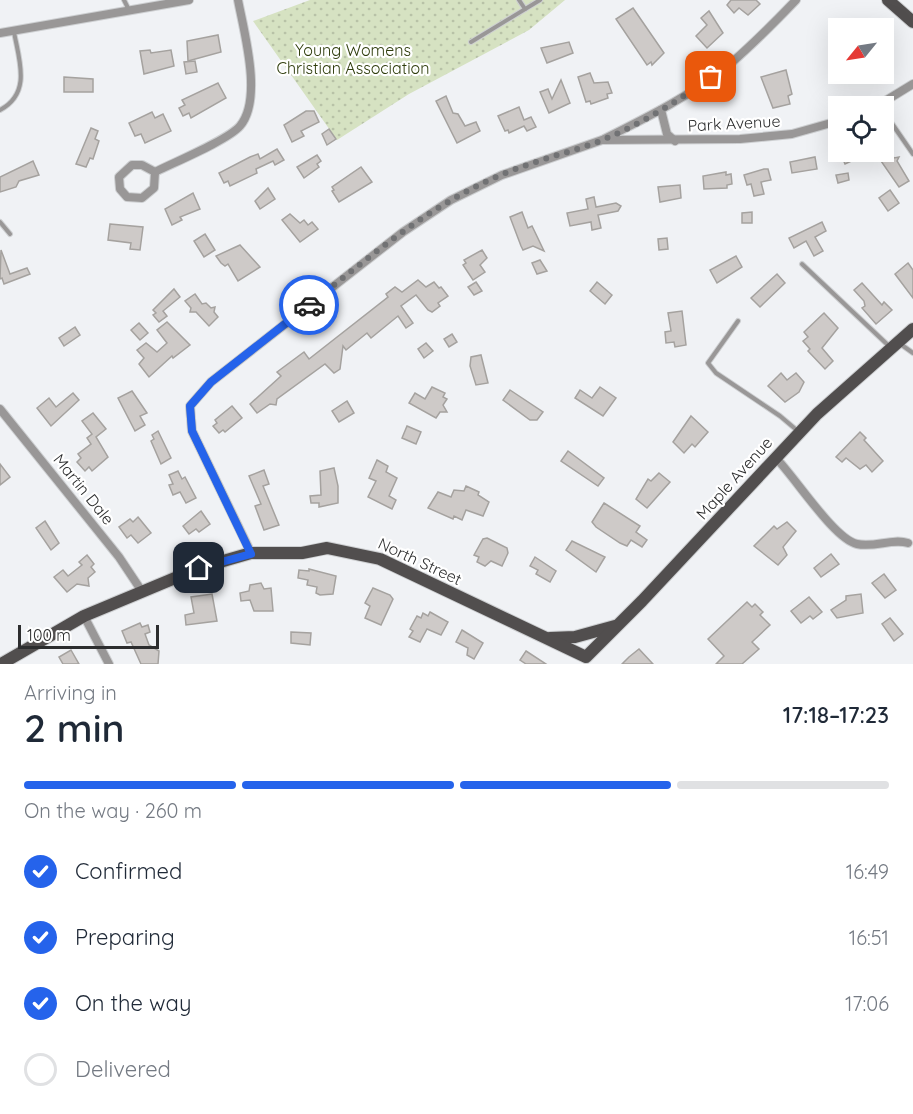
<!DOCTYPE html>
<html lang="en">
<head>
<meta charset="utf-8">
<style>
  body { margin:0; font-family:Quicksand,sans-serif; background:#f2f2f3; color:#1f2937; height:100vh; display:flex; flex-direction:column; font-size:22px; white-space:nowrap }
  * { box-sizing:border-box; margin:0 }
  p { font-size:20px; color:#747a83 }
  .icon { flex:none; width:33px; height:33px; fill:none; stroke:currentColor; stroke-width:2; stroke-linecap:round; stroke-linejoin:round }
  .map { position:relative; height:664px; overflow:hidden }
  .details { display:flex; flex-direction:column; background:#fff; flex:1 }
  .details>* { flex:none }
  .needle { width:39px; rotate:240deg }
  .buttons { position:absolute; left:828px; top:18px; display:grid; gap:12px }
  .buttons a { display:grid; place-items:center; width:66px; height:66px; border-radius:0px; background:#fff; box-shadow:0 6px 24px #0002; font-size:30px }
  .scale { position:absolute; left:18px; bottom:15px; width:141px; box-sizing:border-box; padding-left:6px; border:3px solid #2c2d2e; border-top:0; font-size:16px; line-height:21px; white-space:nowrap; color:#2c2d2e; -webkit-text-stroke:4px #fff; paint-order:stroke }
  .pin { position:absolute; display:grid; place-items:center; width:51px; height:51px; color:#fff; margin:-26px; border-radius:12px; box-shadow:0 3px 9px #0006 }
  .courier { position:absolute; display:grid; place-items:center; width:60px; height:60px; margin:-30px; border:4px solid #2563eb; border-radius:50%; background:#fff; color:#222; box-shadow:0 2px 8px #0007 }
  .headline em { font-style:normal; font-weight:600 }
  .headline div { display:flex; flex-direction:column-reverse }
  .headline { display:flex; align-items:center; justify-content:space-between; height:102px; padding:0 24px }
  h1 { font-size:39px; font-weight:600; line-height:45px }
  .bar { display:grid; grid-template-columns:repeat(4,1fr); gap:9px 6px; align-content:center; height:72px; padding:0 24px }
  .bar i { height:8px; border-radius:4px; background:#e0e1e3 }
  .bar .active { background:#2563eb }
  .bar p { grid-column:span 4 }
  ol { padding:0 24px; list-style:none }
  li { display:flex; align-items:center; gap:18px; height:66px }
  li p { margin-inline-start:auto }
  li .icon { padding:6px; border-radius:50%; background:#2563eb; color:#fff; stroke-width:4 }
  li:last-child { color:#747a83 }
  li i { width:33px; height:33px; border:3px solid #e0e1e3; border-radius:50% }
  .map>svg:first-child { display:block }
</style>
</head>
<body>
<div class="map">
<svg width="913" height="664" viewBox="0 0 913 664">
  <defs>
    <pattern id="park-dots" width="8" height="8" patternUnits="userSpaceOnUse" patternTransform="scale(1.5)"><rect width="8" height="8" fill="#d6e2c2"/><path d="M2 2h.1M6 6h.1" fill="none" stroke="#b8c2a7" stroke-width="1.8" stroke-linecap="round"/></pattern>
  </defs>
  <rect width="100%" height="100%" fill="#f0f2f5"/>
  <polygon fill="url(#park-dots)" points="310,0 565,0 529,30 409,94 337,140 253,21"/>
  <g fill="#cecac8" stroke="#a5a29f" stroke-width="1.5">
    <polygon points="731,0 756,0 760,4 748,15 739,8 734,13 727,5"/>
    <polygon points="633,8 664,53 652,65 651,62 647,65 616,19"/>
    <polygon points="709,11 723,33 707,48 696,36 707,25 701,18"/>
    <polygon points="218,35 221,52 188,61 187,41"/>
    <polygon points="569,42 573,53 547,63 541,48"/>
    <polygon points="150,50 151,53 171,50 174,66 144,74 140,51"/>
    <polygon points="195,61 197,72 186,74 184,62"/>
    <polygon points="786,70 792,94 788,96 790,104 773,108 761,77"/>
    <polygon points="590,73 594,83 608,82 612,93 607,94 608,98 591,104 590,101 586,102 578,77"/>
    <polygon points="64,77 93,79 93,92 64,92"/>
    <polygon points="561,80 570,103 549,113 540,92 548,89 552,99"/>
    <polygon points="218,83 226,98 191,118 189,113 183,116 179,108 185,105 182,100"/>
    <polygon points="446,96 453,113 458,114 465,126 476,122 480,131 457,143 436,101"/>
    <polygon points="519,107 524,120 531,117 536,127 527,131 524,126 509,133 508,130 505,131 498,116"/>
    <polygon points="306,111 314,111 319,122 301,131 304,136 292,142 284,125"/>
    <polygon points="152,112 155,118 163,114 171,131 145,143 141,134 135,136 129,123"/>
    <polygon points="91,128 98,131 95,139 99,141 93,159 90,158 86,167 76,164"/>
    <polygon points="329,129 336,139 327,145 322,134"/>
    <polygon points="277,149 284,160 275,165 273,161 256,169 257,173 230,186 228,181 224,183 219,173 250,157 258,154 260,159"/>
    <polygon points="840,152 871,152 845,164"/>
    <polygon points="892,154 894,158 899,157 897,161 909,181 899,187 881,161"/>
    <polygon points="317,155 321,161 317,164 319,167 304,178 297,167"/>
    <polygon points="815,157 817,169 792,173 790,162"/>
    <polygon points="33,161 39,175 19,181 16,187 0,192 0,177"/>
    <polygon points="361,167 372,182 339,202 332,191 334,190 332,187"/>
    <polygon points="764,169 768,169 771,180 761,182 764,194 754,196 751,184 747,185 744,175"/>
    <polygon points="726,172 726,175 731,174 732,184 727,185 727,188 704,189 703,176"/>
    <polygon points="848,173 849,180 838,183 836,175"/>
    <polygon points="680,185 681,198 660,202 658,187"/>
    <polygon points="268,188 275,199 260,209 255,201"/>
    <polygon points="890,190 899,203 888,211 879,198"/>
    <polygon points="193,193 200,209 180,217 182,220 172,225 165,209"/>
    <polygon points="594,197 596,207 616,203 621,206 618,211 598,215 601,228 592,230 591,222 570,226 567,213 588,209 586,199"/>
    <polygon points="522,212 528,228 532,226 544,251 533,246 523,250 521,246 510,217"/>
    <polygon points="752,212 752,223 742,223 742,213"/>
    <polygon points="290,214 300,223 304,220 308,225 312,222 318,229 300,242 282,220"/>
    <polygon points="822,222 826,231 815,237 823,251 814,256 806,241 794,248 789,238"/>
    <polygon points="110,224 143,227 140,250 130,249 131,243 108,240"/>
    <polygon points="205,234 215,250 204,257 194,241"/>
    <polygon points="667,238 668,249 659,250 658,239"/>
    <polygon points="240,245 260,267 238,281 228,264 225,266 221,263 216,256"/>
    <polygon points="1,250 10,274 27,268 30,274 4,284 2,278 0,279"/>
    <polygon points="482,250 487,258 480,265 485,272 473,280 463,265 466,263 464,260"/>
    <polygon points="736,256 742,267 717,283 710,270"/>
    <polygon points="540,260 547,271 537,274 532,263"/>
    <polygon points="908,263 913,270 913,298 895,274"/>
    <polygon points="777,274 785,283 760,307 751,298"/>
    <polygon points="418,280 426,287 434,282 439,288 441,287 448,296 438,303 440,306 432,312 428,310 416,295 401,306 413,323 406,328 398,316 371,338 367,333 346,350 343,346 340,369 334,373 325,364 277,399 276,405 270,404 257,413 250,404 281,376 277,372 304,352 309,359 388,297 386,294 395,287 402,292"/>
    <polygon points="476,282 482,291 474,295 468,287"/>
    <polygon points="597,282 612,295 605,304 590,291"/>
    <polygon points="862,283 882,305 884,302 892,310 876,324 862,308 865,306 864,301 854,290"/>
    <polygon points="174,289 180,297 163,311 167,316 159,322 153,315 156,313 153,310"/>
    <polygon points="195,294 202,304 206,303 211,308 215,307 214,312 218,317 209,326 196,312 190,312 191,308 185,301"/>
    <polygon points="682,311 686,345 675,347 674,342 666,343 665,332 671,331 668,313"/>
    <polygon points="824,313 838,328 822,348 833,361 825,369 808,351 810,349 803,341 808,337 804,332"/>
    <polygon points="167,322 190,345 173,358 172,356 149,377 139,364 144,358 137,350 146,343 157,352 167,343 157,330"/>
    <polygon points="139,323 148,333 140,340 131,330"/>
    <polygon points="75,327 80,335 64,346 59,338"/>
    <polygon points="452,334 457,342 449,347 444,339"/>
    <polygon points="426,343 433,351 424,358 418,349"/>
    <polygon points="481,355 488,383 476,385 470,366 471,357"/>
    <polygon points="781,373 787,380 796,373 804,382 799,392 785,402 768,386"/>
    <polygon points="432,387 445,393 443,397 447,399 443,405 447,412 440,412 436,418 409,403 415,393 425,399"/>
    <polygon points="600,387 616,398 603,416 575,398 580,390 592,398"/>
    <polygon points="510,390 543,412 537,420 530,420 503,400"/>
    <polygon points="132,391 147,413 140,416 145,425 135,431 118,398"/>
    <polygon points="73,393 79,400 51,426 37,408 49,398 56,407"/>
    <polygon points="347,401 354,413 339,422 332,411"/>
    <polygon points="232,406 242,418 225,432 223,430 219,433 213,426 217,423 215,420"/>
    <polygon points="93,413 106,429 96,437 108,457 92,471 89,467 85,471 77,462 81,458 78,454 91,444 87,438 92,434 82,421"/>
    <polygon points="691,416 708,432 695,447 692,444 684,453 673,442"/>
    <polygon points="407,426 421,432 416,444 402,438"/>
    <polygon points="158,431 171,458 161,464 151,441 154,439 152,435"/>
    <polygon points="860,432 866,438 864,440 883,461 872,472 866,465 860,469 846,458 842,462 836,457"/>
    <polygon points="568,451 604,478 598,486 561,461"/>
    <polygon points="377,460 388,466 386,472 397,478 389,496 396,500 392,509 368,497 376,481 369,478"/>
    <polygon points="0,464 10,477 0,485"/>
    <polygon points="334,468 338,486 338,503 319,507 319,503 311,503 310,496 321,495 320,471"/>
    <polygon points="264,470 269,484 263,486 279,525 264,530 255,506 261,504 249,476"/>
    <polygon points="178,471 182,479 185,477 196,498 186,503 180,492 173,495 169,485 173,484 169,475"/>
    <polygon points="659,473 670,482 647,508 636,499 648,479 651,481"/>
    <polygon points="466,486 479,492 478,495 489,502 483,516 466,510 462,520 454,516 453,519 428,508 438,492 451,497 454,490 464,491"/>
    <polygon points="604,503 640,526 636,532 647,540 642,547 631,540 627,546 620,543 596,527 592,522"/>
    <polygon points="201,511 210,524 199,532 196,529 189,534 183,526"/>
    <polygon points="138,517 151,533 138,543 131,535 127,538 119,527 130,519 133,522"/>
    <polygon points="45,521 59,543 51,550 36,528"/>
    <polygon points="787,522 796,531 783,547 787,555 778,565 754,546 774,526 777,529"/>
    <polygon points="487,538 507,548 508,553 502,566 491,561 485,566 477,562 479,557 474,555 483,539"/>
    <polygon points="572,541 605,557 596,572 566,550"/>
    <polygon points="831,554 839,564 821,577 814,568"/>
    <polygon points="87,555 94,564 91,567 95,572 88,578 89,586 77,584 67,592 54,577 63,570 68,576 82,565 79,562"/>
    <polygon points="535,557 556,571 550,582 536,574 538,570 530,566"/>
    <polygon points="309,569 336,576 333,594 320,595 316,593 317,587 307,585 308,580 298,578 299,570 309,571"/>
    <polygon points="884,574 896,590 885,598 872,583"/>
    <polygon points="261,583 264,589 271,588 273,611 254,611 250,600 241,601 240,593 249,591 250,585"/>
    <polygon points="373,588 390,595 393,599 381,625 365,618 370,606 365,603"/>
    <polygon points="212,594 217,621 186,625 185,615 194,613 191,597"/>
    <polygon points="861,594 863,613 837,618 831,610 846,600 846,596"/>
    <polygon points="809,597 822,612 813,619 810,616 801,623 791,611"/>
    <polygon points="747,602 752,607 755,604 763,612 760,615 770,625 752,642 759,649 742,664 716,664 724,656 708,639"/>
    <polygon points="430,612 448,622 441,635 427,629 420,642 409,637 413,631 410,629 417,616 421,618 423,613 428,616"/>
    <polygon points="890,618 903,634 894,641 882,624"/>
    <polygon points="140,623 142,627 148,625 150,632 145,634 149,645 159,651 158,664 141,664 131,642 127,643 122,631"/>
    <polygon points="462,630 483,643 474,659 467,655 468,648 456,642"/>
    <polygon points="291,632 311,633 310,645 291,643"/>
    <polygon points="639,649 653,664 622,664 629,657"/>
    <polygon points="71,650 79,664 63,664 59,657"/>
    <polygon points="526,651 546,664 526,664 520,660"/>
  </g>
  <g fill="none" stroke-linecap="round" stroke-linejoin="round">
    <g stroke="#cdcfd1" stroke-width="6">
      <g id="service">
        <polyline points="124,0 129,10"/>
        <polyline points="519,0 525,9"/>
        <polyline points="471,42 540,0"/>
        <path d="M0,110C32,93 19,60 14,32"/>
        <polyline points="884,112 913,154"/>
        <polyline points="0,222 10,234"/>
        <polyline points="802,264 890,347"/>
        <polyline points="738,321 708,363 716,373 780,416 799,432"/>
        <polyline points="899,343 913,353"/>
      </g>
    </g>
    <g stroke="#cdcfd1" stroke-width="10">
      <g id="minor">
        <polyline points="0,33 189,0"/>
        <polyline points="877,106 913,84"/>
        <polyline points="661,110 667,134 675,141"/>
        <path d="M604,139C648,117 692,95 730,64C753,44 775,22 796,0"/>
        <polygon points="132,165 142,165 155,172 154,188 142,198 127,197 120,189 119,177"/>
        <path d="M155,172C175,162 228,140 240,126C263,99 244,32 238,0"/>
        <polyline points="0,409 119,557 141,590"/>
        <path d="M775,457C795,477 834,539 857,544C875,548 892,538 908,543"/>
        <polyline points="251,553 192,431 190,406 211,382 403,232 451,200 502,175 602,140 740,139 792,134 838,121"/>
        <polyline points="84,616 109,664"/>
      </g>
    </g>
    <g stroke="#cdcfd1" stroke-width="14">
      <g id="primary">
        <polyline points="888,0 913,22"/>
        <polyline points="550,638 575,637 615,626"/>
        <polyline points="1,664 84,616 199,568 251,553 302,553 327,548 380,559 586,657 642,601 817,414 913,329"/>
      </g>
    </g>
    <use href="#service" stroke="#999797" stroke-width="4"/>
    <use href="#minor" stroke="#999797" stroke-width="8"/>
    <use href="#primary" stroke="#514e4e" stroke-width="12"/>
  </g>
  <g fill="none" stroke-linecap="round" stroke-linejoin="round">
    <path stroke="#717274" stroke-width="6" stroke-dasharray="0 10.8" d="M309,305C370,257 429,205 501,175C533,161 568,153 600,141C639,125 677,102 711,77"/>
    <polyline stroke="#2563eb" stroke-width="8" points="199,568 251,554 192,431 190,406 211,382 309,305"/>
  </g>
  <g text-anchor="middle" stroke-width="4.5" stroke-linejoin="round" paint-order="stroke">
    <g font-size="16" fill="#2e3c0b" stroke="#fff">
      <text x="353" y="56">Young Womens<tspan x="353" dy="18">Christian Association</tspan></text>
    </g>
    <g font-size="16" fill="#2c2d2e" stroke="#fff">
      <text transform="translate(734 123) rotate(-3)" y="6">Park Avenue</text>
      <text transform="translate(734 478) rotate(-48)" y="6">Maple Avenue</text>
      <text transform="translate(84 489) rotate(51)" y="6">Martin Dale</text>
      <text transform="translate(420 561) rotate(25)" y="6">North Street</text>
    </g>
  </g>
</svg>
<div class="buttons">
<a><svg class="needle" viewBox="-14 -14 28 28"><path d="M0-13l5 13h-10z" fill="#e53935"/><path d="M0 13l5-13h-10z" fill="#747a83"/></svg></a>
<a><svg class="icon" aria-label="locate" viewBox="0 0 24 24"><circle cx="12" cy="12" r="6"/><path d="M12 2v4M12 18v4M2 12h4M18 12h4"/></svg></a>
</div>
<div class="scale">100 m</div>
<div class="pin" style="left:711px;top:77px;background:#ea580c"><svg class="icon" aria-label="bag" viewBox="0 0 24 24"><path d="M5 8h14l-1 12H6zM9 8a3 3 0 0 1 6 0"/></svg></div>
<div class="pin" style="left:199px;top:568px;background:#1f2937"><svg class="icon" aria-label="home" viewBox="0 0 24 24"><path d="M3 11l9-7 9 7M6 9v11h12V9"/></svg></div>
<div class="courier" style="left:309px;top:305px"><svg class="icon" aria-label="car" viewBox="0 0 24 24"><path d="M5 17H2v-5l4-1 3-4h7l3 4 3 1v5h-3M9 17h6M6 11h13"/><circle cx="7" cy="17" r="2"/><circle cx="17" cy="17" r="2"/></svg></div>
</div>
<section class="details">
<div class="headline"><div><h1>2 min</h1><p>Arriving in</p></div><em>17:18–17:23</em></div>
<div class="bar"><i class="active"></i><i class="active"></i><i class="active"></i><i></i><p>On the way · 260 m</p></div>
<ol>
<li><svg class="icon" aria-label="check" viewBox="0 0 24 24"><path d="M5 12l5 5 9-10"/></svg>Confirmed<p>16:49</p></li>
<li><svg class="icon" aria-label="check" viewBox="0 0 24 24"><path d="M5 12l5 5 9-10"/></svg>Preparing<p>16:51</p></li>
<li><svg class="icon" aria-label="check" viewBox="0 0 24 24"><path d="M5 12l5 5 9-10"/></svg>On the way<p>17:06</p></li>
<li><i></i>Delivered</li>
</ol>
</section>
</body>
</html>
